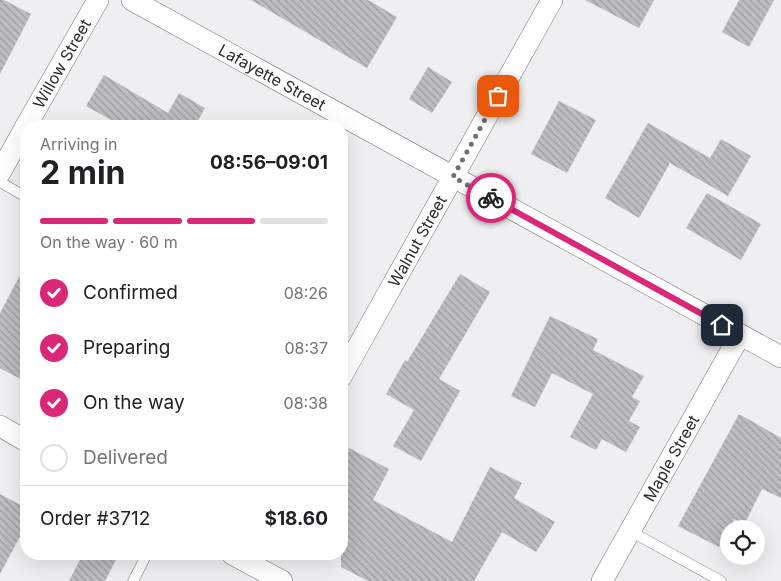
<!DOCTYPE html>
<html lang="en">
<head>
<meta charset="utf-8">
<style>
  body { margin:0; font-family:Inter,sans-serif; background:#f6f6f6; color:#202124; height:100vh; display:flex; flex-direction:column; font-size:19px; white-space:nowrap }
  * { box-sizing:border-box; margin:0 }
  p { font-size:16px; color:#757577 }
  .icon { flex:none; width:28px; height:28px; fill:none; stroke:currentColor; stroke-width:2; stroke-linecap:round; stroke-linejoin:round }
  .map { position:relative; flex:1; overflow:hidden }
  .side { position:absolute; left:20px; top:120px; width:328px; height:440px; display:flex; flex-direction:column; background:#fff; border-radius:20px; box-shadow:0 5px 20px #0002 }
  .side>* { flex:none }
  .controls { position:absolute; left:720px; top:520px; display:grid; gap:10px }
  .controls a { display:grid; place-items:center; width:45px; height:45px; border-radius:50%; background:#fff; box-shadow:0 5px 20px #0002; font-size:25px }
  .pin { position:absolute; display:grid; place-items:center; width:42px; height:42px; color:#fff; margin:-21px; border-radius:10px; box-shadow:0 2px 8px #0006 }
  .courier { position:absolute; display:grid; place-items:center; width:50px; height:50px; margin:-25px; border:4px solid #db2777; border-radius:50%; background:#fff; color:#222; box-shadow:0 1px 6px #0007 }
  .headline em { font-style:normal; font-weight:700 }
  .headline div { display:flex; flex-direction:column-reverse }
  .headline { display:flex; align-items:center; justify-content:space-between; height:85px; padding:0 20px }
  h1 { font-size:32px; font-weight:700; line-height:38px }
  .bar { display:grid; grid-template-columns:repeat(4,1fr); gap:8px 5px; align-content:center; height:60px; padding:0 20px }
  .bar i { height:6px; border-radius:4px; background:#e0e0e0 }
  .bar .active { background:#db2777 }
  .bar p { grid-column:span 4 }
  .line { display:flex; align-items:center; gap:12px; padding:0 20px; border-top:1px solid #e0e0e0 }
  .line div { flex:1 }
  ol { padding:0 20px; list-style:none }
  li { display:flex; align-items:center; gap:15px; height:55px }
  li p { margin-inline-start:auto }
  li .icon { padding:5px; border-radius:50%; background:#db2777; color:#fff; stroke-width:4 }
  li:last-child { color:#757577 }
  li i { width:28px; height:28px; border:2px solid #e0e0e0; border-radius:50% }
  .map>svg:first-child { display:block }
</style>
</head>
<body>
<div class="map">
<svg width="781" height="581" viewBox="0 0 781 581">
  <defs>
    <pattern id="building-back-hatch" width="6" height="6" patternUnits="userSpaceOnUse" patternTransform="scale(1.25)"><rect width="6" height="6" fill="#bebdc1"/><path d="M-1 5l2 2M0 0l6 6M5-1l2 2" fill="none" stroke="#9b9a9d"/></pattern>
  </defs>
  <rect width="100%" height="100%" fill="#efeef1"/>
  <g fill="url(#building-back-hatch)">
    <polygon points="0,0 4,0 31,14 0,74"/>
    <polygon points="251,0 368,0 397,17 367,68"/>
    <polygon points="585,0 654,0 639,28"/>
    <polygon points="739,0 774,0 749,47 722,32"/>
    <polygon points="428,67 452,82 432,113 409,99"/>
    <polygon points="104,75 168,113 179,93 205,108 195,126 122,126 86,106"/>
    <polygon points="559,101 596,120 567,173 531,154"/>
    <polygon points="648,123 710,158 721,139 751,156 728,196 670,163 639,218 605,198"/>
    <polygon points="707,193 761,224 741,260 686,228"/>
    <polygon points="26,264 26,382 0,368 0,313"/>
    <polygon points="460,274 490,292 439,379 460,391 421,461 393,446 414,410 386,394 405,360 407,362"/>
    <polygon points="550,316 598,339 593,350 644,376 632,397 640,401 629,421 640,427 626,452 602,439 596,450 570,437 593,394 552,373 535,407 511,396"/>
    <polygon points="739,414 781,438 781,498 762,489 744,525 735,519 719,547 678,526"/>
    <polygon points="349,448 389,469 373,500 452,542 490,467 522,483 514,498 555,522 536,552 502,532 474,581 368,581 341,567 341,465"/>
    <polygon points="0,494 26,508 26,525 0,574"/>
    <polygon points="83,554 119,554 105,581 69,581"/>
  </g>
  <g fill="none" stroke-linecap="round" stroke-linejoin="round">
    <g stroke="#747376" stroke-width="11">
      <g id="lane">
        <polyline points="0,182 26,197"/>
        <polyline points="630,531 721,581"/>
        <polyline points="133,581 147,554"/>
      </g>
    </g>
    <g stroke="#747376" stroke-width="22">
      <g id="street">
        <path id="s1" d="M132,0L781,357"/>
        <path id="s2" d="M26,126L98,0"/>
        <polyline points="0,173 26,126"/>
        <path id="s3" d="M341,377L552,0"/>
        <polyline points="0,426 26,441"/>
        <polyline points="232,554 282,581"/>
        <path id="s4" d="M602,581L740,335"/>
      </g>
    </g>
    <use href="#lane" stroke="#fff" stroke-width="10"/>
    <use href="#street" stroke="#fff" stroke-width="21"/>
  </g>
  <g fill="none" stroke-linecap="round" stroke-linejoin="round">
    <polyline stroke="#706f71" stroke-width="5" stroke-dasharray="0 9" points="491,198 453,177 498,96"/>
    <polyline stroke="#db2777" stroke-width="6" points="491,198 722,325"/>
  </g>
  <g text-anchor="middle" stroke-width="4.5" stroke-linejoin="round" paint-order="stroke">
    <g font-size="16" fill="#2b2b2c" stroke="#fff">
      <text dy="6" stroke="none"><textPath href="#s2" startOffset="72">Willow Street</textPath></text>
      <text dy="6" stroke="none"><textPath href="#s1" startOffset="160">Lafayette Street</textPath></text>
      <text dy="6" stroke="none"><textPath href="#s3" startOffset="156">Walnut Street</textPath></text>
      <text dy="6" stroke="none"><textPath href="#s4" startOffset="141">Maple Street</textPath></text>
    </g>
  </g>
</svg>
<div class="controls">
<a><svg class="icon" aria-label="locate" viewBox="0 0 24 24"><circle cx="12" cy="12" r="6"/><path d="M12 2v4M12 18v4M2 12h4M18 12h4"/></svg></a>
</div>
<div class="pin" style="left:498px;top:96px;background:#ea580c"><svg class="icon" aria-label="bag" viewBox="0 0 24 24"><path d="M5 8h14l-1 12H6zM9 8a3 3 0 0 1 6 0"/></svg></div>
<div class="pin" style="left:722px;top:325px;background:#1f2937"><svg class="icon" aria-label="home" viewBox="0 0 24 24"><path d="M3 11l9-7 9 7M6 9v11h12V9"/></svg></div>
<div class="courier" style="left:491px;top:198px"><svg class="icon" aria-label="bike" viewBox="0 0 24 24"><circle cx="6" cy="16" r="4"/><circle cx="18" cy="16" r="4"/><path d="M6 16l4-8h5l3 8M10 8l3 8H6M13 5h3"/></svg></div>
<section class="side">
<div class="headline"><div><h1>2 min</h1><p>Arriving in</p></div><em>08:56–09:01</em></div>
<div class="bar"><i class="active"></i><i class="active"></i><i class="active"></i><i></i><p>On the way · 60 m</p></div>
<ol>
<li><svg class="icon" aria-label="check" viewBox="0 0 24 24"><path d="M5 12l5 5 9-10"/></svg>Confirmed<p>08:26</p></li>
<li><svg class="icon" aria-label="check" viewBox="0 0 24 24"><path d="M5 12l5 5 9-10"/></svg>Preparing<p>08:37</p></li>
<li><svg class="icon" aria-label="check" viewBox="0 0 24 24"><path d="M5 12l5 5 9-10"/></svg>On the way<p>08:38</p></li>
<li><i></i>Delivered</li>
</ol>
<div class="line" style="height:65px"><div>Order #3712</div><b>$18.60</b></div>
</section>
</div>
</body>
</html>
